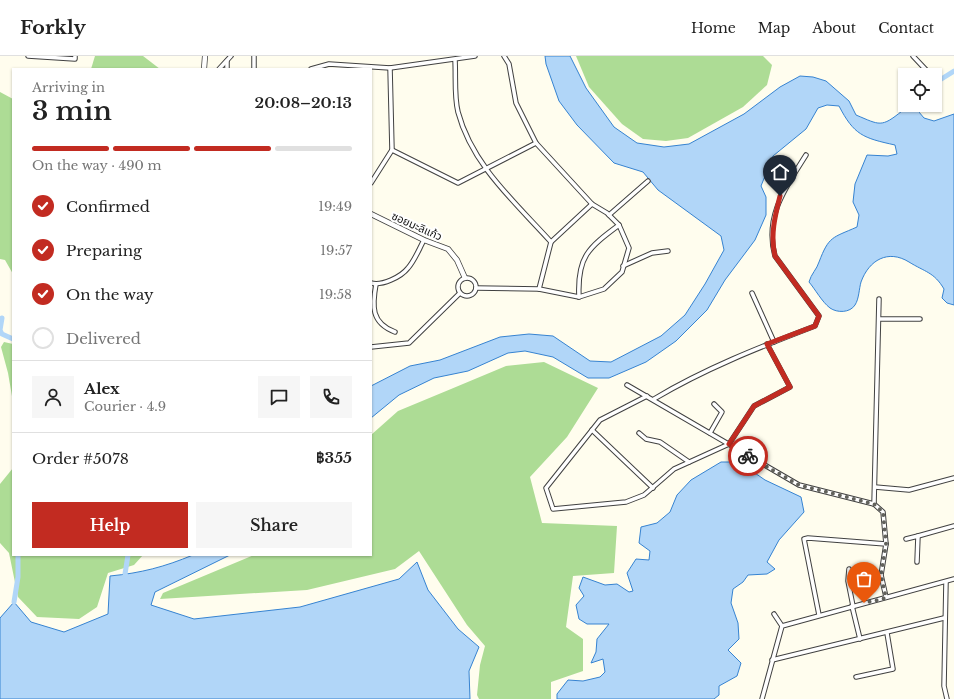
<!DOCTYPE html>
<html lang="en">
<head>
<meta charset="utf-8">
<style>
  body { margin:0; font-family:"Libre Baskerville","Noto Sans Thai",serif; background:#f6f6f6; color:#222; height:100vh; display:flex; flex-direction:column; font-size:15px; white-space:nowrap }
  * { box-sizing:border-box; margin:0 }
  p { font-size:13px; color:#767676 }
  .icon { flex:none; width:22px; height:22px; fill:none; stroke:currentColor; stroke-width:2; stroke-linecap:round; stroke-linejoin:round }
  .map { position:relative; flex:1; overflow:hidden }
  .drawer { position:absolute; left:12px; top:12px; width:360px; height:488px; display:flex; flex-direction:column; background:#fff; border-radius:0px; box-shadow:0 1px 3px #0004 }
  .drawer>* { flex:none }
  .controls { position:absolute; left:898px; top:12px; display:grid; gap:8px }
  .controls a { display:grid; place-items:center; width:44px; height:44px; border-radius:0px; background:#fff; box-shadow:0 1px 3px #0004; font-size:20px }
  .pin { position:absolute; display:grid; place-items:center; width:34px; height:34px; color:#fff; margin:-41px -17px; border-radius:50% 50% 50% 0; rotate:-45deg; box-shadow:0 0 4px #0007 }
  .pin .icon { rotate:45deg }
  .courier { position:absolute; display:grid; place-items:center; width:40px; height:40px; margin:-20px; border:3px solid #c22b21; border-radius:50%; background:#fff; color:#222; box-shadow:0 1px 5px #0007 }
  .headline em { font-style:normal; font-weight:600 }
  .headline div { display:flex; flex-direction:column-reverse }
  .headline { display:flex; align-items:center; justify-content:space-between; height:68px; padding:0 20px }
  h1 { font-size:26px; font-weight:600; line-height:30px }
  .bar { display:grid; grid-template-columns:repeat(4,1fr); gap:6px 4px; align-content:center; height:48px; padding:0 20px }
  .bar i { height:5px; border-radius:3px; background:#e0e0e0 }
  .bar .current { background:#c22b21 }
  .bar p { grid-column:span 4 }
  .line { display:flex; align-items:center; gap:10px; padding:0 20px; border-top:1px solid #e0e0e0 }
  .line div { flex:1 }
  .round { display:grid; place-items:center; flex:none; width:42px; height:42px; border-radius:0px; background:#f6f6f6 }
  ol { padding:0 20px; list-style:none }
  li { display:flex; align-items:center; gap:12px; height:44px }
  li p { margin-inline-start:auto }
  li .icon { padding:4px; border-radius:50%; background:#c22b21; color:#fff; stroke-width:4 }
  li:last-child { color:#767676 }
  li i { width:22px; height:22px; border:2px solid #e0e0e0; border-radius:50% }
  .action { display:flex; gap:8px; margin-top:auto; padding:8px 20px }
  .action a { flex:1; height:46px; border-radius:0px; background:#c22b21; color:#fff; font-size:16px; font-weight:600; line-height:46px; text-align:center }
  .action a+a { background:#f6f6f6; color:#222 }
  header { display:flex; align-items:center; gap:24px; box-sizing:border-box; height:56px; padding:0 20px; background:#fff; border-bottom:1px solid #e0e0e0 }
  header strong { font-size:19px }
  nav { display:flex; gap:22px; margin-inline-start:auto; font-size:14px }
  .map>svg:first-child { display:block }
</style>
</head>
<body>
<header>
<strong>Forkly</strong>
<nav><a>Home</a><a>Map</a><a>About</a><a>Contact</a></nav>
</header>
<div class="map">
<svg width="954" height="643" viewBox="0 0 954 643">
  <rect width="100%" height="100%" fill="#fffdee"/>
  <g fill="#addc95">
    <polygon points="95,0 143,0 160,13 91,13"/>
    <polygon points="576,0 763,0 772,9 767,29 743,51 688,82 666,85 643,83 622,68 589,31"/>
    <polygon points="0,36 13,43 13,218 5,204 0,203"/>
    <polygon points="4,286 13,288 13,346 8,317 1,291"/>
    <polygon points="544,306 598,332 567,381 530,421 542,467 617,470 614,517 573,520 566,571 583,583 583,615 551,626 551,643 479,643 477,639 480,609 485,590 467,569 419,495 395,513 307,534 160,543 163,537 254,499 371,499 371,379 398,355 451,333 506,310"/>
    <polygon points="13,412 13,499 143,499 134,509 108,517 97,551 79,563 37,561 18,541 9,497 0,487 0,428"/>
  </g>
  <g fill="#b1d6f8" stroke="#3683d1">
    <path d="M545,0H570L586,32L614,71L637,87L664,91L689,88L744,58L780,31L800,20L813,21L826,25L849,45L856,59C880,69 881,72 902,55C906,52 909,50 913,49L924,62L934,65L954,58V249L947,247L942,242L944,233C934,216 925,216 909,206C888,193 869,204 861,226C859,233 859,243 855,249C850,257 837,257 830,252C822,246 815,233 809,226C811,218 817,213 819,206C829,180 832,182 857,171L859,159L853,146L855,128L867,99L888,100L897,98L895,89C863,82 854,79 839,50L827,49L818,52L806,73L773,100L761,130L766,141V159L755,184L725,224L707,254L676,285L646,306L609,322H588L553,301L525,295L508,297L468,315L434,322L399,339L371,362V330L410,310L440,304L500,281L529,278L553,280L590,305L611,306L661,280L685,259L705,228L724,194L721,180L658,134L643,116L614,107L577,69L559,45L546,8Z"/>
    <polygon points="721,406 739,406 765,424 801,441 804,456 779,484 767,506 775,513 767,518 748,519 743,526 733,533 731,547 738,567 739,583 728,594 741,607 737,620 719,630 719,639 714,643 557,643 557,638 568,624 583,625 600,621 605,616 603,603 591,607 596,596 597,583 609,568 587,568 579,563 576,549 584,540 579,532 583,521 605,529 617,528 629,536 633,535 627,517 636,503 649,504 650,495 639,487 641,471 657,467 670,456 677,439 691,424"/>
    <path d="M193,499H230L155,536L151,549L194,563L300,551L399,523L417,506L428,534L458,573L479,591L469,615L470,643H0V562L14,546L31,566L64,576L108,558L110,520C141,517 164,511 193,499Z"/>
  </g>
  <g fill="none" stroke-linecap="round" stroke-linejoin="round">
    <g stroke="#b1d6f8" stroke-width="5">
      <polyline points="935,27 954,15"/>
      <polyline points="915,58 921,49"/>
      <polyline points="2,262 0,274 2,278 13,283"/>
      <polyline points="128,499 125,518 128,525"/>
      <polyline points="14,546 18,521 18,499"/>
    </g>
    <g stroke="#414141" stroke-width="5.5">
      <g id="minor">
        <polyline points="28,0 75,3 75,0"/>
        <polyline points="913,0 928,16"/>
        <path d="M455,4C456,21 454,40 458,56C472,109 515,146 551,186L539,233"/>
        <polyline points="219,13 231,0"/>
        <polyline points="227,13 227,5"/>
        <polyline points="254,13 254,0"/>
        <polyline points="311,13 329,8 390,12 475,0"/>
        <polyline points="392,94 458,127 536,87"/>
        <polyline points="371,127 392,94 390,12"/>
        <polyline points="609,159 648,125"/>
        <polyline points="551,186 592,148"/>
        <polyline points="623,210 652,197 668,195"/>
        <circle cx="467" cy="231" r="9"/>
        <path d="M371,227C382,230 401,221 408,212C415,204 419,193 424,184"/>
        <path d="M376,228C372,250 371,267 395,276"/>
        <polyline points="476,232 539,233 579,241 604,233 622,216 629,192 619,169 607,157 592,148 536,87 516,47 509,8 504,0"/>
        <polyline points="752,237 774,286"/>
        <path d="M579,241C577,201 588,192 619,169"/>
        <polyline points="879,263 920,263"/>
        <polyline points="371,291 409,287 460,237"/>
        <polyline points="627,329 799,429 874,448 883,456 886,488 881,519 886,541"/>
        <polyline points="647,340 600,364 546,432 553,453 626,446 644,439 674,413 729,388 754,350 790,331 767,288"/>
        <path d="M654,343C704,313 760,291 815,270L819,260L775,200C764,160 786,131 806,99"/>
        <polyline points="592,374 653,432"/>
        <polyline points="639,377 646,383 660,386 689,406"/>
        <polyline points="710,377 722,356 714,348"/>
        <polyline points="875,431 909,434 954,422"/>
        <polyline points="874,448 879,243"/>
        <polyline points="918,480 954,470"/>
        <polyline points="906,483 918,480 917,506"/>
        <polyline points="849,513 848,525 853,550"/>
        <polyline points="946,526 944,630 947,643"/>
        <polyline points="852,550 860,583"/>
        <polyline points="774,558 782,570"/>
        <polyline points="819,559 804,483 808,482 886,488"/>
        <polyline points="772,604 944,562"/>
        <polyline points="856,621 893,613 887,577"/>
        <polyline points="762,643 782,570 954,523"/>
      </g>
    </g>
    <g stroke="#414141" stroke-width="6">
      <g id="tertiary">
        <polyline points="204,13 205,0"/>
        <polyline points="371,158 424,184 448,193 457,204 465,222"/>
      </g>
    </g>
    <use href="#minor" stroke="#fff" stroke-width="3.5"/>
    <use href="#tertiary" stroke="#fff" stroke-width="4.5"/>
  </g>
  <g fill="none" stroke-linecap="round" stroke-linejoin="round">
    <polyline stroke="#62625c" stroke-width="4" stroke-dasharray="0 7.2" points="748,400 799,429 874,448 883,456 886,488 881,519 886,542 864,547"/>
    <path stroke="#c22b21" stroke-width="5" d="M748,400L729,388L754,350L790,331L767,288L815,270L819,260L775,200C770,180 775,160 780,140"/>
  </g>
  <g text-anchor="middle" stroke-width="4" stroke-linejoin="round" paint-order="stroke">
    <g font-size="11" fill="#0e0e0e" stroke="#fff">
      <text transform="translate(417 170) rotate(24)" y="4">ซอยมะลิแก้ว</text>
    </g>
  </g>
</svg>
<div class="controls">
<a><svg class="icon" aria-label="locate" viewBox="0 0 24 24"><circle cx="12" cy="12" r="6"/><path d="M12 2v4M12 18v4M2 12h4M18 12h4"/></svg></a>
</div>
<div class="pin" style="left:864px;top:547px;background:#ea580c"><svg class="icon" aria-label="bag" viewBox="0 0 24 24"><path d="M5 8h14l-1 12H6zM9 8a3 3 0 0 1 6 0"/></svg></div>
<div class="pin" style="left:780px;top:140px;background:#1f2937"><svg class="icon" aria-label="home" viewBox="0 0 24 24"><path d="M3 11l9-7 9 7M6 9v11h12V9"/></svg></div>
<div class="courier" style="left:748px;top:400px"><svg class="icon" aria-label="bike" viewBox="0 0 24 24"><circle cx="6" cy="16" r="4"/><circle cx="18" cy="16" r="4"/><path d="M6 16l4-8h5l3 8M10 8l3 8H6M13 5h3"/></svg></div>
<section class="drawer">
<div class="headline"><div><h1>3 min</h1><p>Arriving in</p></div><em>20:08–20:13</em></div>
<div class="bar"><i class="current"></i><i class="current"></i><i class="current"></i><i></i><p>On the way · 490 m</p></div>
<ol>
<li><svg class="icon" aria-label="check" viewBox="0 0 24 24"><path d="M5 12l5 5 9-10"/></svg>Confirmed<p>19:49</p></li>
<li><svg class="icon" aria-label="check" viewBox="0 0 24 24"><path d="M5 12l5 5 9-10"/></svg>Preparing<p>19:57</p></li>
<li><svg class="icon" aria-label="check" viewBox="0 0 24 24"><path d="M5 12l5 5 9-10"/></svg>On the way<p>19:58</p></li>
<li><i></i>Delivered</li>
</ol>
<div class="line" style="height:72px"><a class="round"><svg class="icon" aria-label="person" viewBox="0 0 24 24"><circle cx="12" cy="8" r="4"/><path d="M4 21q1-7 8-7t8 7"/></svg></a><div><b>Alex</b><p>Courier · 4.9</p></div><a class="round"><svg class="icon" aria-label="chat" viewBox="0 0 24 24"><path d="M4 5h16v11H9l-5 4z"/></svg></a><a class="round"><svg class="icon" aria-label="phone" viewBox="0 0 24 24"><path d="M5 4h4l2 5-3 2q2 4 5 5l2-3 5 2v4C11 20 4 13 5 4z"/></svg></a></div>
<div class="line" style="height:52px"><div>Order #5078</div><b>฿355</b></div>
<div class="action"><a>Help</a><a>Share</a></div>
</section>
</div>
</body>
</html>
